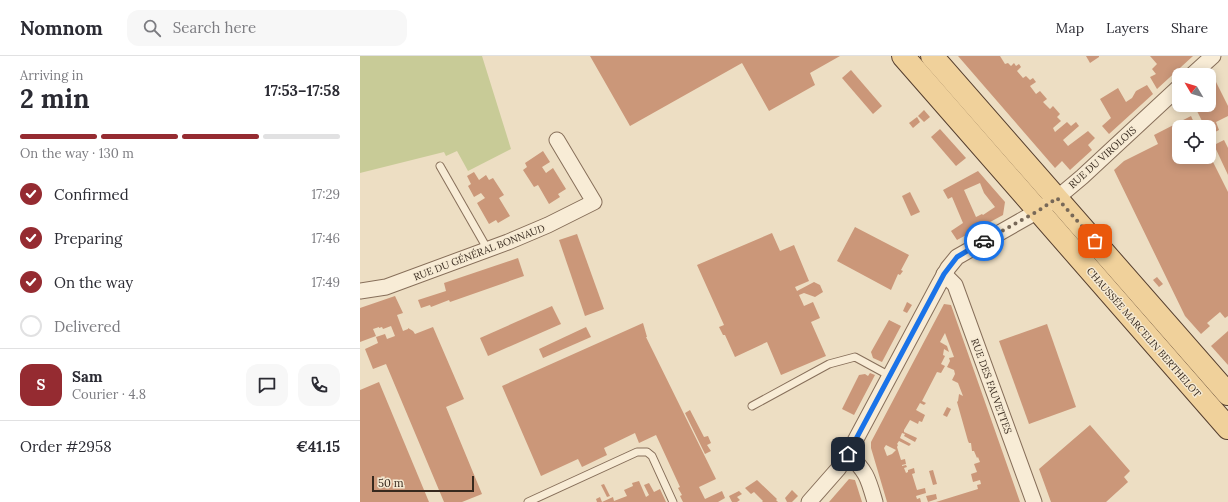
<!DOCTYPE html>
<html lang="en">
<head>
<meta charset="utf-8">
<style>
  body { margin:0; font-family:Lora,serif; background:#f7f7f7; color:#2b2b33; height:100vh; display:flex; flex-direction:column; font-size:15px; white-space:nowrap }
  * { box-sizing:border-box; margin:0 }
  p { font-size:13px; color:#7c7c81 }
  .icon { flex:none; width:22px; height:22px; fill:none; stroke:currentColor; stroke-width:2; stroke-linecap:round; stroke-linejoin:round }
  .map { position:relative; flex:1; overflow:hidden }
  .side { display:flex; flex-direction:column; background:#fff; width:360px }
  .side>* { flex:none }
  .needle { width:26px; rotate:308deg }
  .fabs { position:absolute; left:812px; top:12px; display:grid; gap:8px }
  .fabs a { display:grid; place-items:center; width:44px; height:44px; border-radius:8px; background:#fff; box-shadow:0 2px 10px #0003; font-size:20px }
  .scale { position:absolute; left:12px; bottom:10px; width:102px; box-sizing:border-box; padding-left:4px; border:2px solid #37291e; border-top:0; font-size:11px; line-height:14px; white-space:nowrap; color:#37291e; -webkit-text-stroke:3px #f5e9d2; paint-order:stroke }
  .pin { position:absolute; display:grid; place-items:center; width:34px; height:34px; color:#fff; margin:-17px; border-radius:8px; box-shadow:0 2px 6px #0006 }
  .courier { position:absolute; display:grid; place-items:center; width:40px; height:40px; margin:-20px; border:3px solid #1a73e8; border-radius:50%; background:#fff; color:#222; box-shadow:0 1px 5px #0007 }
  .overview em { font-style:normal; font-weight:700 }
  .overview div { display:flex; flex-direction:column-reverse }
  .overview { display:flex; align-items:center; justify-content:space-between; height:68px; padding:0 20px }
  h1 { font-size:26px; font-weight:700; line-height:30px }
  .bar { display:grid; grid-template-columns:repeat(4,1fr); gap:6px 4px; align-content:center; height:48px; padding:0 20px }
  .bar i { height:5px; border-radius:3px; background:#e1e1e2 }
  .bar .active { background:#952b31 }
  .bar p { grid-column:span 4 }
  .line { display:flex; align-items:center; gap:10px; padding:0 20px; border-top:1px solid #e1e1e2 }
  .line div { flex:1 }
  .round { display:grid; place-items:center; flex:none; width:42px; height:42px; border-radius:12px; background:#f7f7f7 }
  ol { padding:0 20px; list-style:none }
  li { display:flex; align-items:center; gap:12px; height:44px }
  li p { margin-inline-start:auto }
  li .icon { padding:4px; border-radius:50%; background:#952b31; color:#fff; stroke-width:4 }
  li:last-child { color:#7c7c81 }
  li i { width:22px; height:22px; border:2px solid #e1e1e2; border-radius:50% }
  header { display:flex; align-items:center; gap:24px; box-sizing:border-box; height:56px; padding:0 20px; background:#fff; border-bottom:1px solid #e1e1e2 }
  header strong { font-size:19px }
  nav { display:flex; gap:22px; margin-inline-start:auto; font-size:14px }
  .search { width:280px; height:36px; background:#f7f7f7; display:flex; align-items:center; gap:10px; box-sizing:border-box; padding:0 14px; border-radius:12px; color:#7c7c81; font-size:15px }
  main { display:flex; flex:1; min-height:0 }
  .map>svg:first-child { display:block }
</style>
</head>
<body>
<header>
<strong>Nomnom</strong>
<div class="search"><svg class="icon" aria-label="search" viewBox="0 0 24 24"><circle cx="10" cy="10" r="6"/><path d="M15 15l6 6"/></svg>Search here</div>
<nav><a>Map</a><a>Layers</a><a>Share</a></nav>
</header>
<main>
<section class="side">
<div class="overview"><div><h1>2 min</h1><p>Arriving in</p></div><em>17:53–17:58</em></div>
<div class="bar"><i class="active"></i><i class="active"></i><i class="active"></i><i></i><p>On the way · 130 m</p></div>
<ol>
<li><svg class="icon" aria-label="check" viewBox="0 0 24 24"><path d="M5 12l5 5 9-10"/></svg>Confirmed<p>17:29</p></li>
<li><svg class="icon" aria-label="check" viewBox="0 0 24 24"><path d="M5 12l5 5 9-10"/></svg>Preparing<p>17:46</p></li>
<li><svg class="icon" aria-label="check" viewBox="0 0 24 24"><path d="M5 12l5 5 9-10"/></svg>On the way<p>17:49</p></li>
<li><i></i>Delivered</li>
</ol>
<div class="line" style="height:72px"><b class="round" style="background:#952b31;color:#fff">S</b><div><b>Sam</b><p>Courier · 4.8</p></div><a class="round"><svg class="icon" aria-label="chat" viewBox="0 0 24 24"><path d="M4 5h16v11H9l-5 4z"/></svg></a><a class="round"><svg class="icon" aria-label="phone" viewBox="0 0 24 24"><path d="M5 4h4l2 5-3 2q2 4 5 5l2-3 5 2v4C11 20 4 13 5 4z"/></svg></a></div>
<div class="line" style="height:52px"><div>Order #2958</div><b>€41.15</b></div>
</section>
<div class="map">
<svg width="868" height="446" viewBox="0 0 868 446">
  <rect width="100%" height="100%" fill="#eddec3"/>
  <polygon fill="#c8cb97" points="0,0 122,0 151,93 108,115 97,95 86,100 84,96 0,117"/>
  <g fill="#cb9779" fill-rule="evenodd">
    <polygon points="230,0 480,0 450,17 455,29 409,55 382,7 270,70"/>
    <polygon points="598,0 640,0 645,8 648,7 651,10 654,7 656,10 659,8 661,11 657,15 663,22 666,20 670,24 673,22 676,26 670,30 676,38 680,35 687,43 683,46 690,53 693,50 700,58 697,61 701,65 693,72 695,76 707,66 711,70 716,66 719,70 703,84 708,90 728,75 735,82 728,89 732,94 710,114 702,105 695,112"/>
    <polygon points="726,0 739,0 739,1 730,7"/>
    <polygon points="790,0 833,0 797,33 790,21 796,18 792,13 797,8"/>
    <polygon points="491,14 522,50 513,58 482,22"/>
    <polygon points="853,20 868,50 868,60 856,66 859,74 849,79 849,71 845,71 834,49 849,49 849,24"/>
    <polygon points="787,29 793,38 749,78 742,70 751,62 740,43 758,32 766,46 772,42 776,35"/>
    <polygon points="564,54 570,61 564,66 558,60"/>
    <polygon points="831,60 836,71 819,71 819,101 849,101 849,98 868,136 868,260 865,262 860,256 847,267 850,270 841,278 825,260 754,114 764,105 798,88 794,79"/>
    <polygon points="557,61 560,66 553,72 549,67"/>
    <polygon points="580,73 606,102 596,110 571,81"/>
    <polygon points="864,84 868,92 868,119 854,89"/>
    <polygon points="183,95 190,106 182,111 186,117 193,112 206,133 198,138 200,141 189,148 178,129 174,131 163,114 167,111 165,107"/>
    <path d="M618,115L645,146L643,159L597,184L591,175L603,167L592,141L588,143L583,134ZM620,127L624,137L635,151L623,159L622,158L616,161L604,134Z"/>
    <polygon points="114,116 119,124 126,119 129,124 133,122 144,139 139,142 150,160 138,167 136,164 129,168 117,147 125,142 121,137 114,141 108,130 111,128 107,120"/>
    <polygon points="550,136 560,156 551,160 542,140"/>
    <polygon points="495,171 549,199 541,214 543,215 540,219 538,218 531,234 477,205"/>
    <polygon points="412,177 420,195 434,189 449,225 435,231 437,235 454,226 460,229 463,236 455,241 444,237 439,239 444,250 453,246 460,262 451,266 466,300 421,319 407,286 375,301 365,279 363,279 359,271 364,269 337,209"/>
    <polygon points="217,178 244,253 225,260 199,184"/>
    <polygon points="158,202 164,220 90,246 89,244 71,251 70,249 61,252 58,244 86,235 84,227"/>
    <polygon points="797,221 803,228 799,231 793,224"/>
    <polygon points="35,240 43,257 37,259 43,275 48,273 48,272 53,275 55,278 73,271 104,343 86,351 122,438 102,446 84,446 26,308 13,313 5,293 18,287 16,281 25,278 27,283 35,280 31,270 23,273 22,271 19,272 19,271 13,273 16,280 0,286 0,252"/>
    <polygon points="547,246 552,249 547,257 543,255"/>
    <path d="M584,248L591,249L660,446H576L618,433L617,429L621,428L620,424L613,426L611,418L617,416L614,408L620,406L618,401L617,402L614,395H612L611,387H609L608,385L597,346L598,345L599,338L603,340L598,327L592,324L595,318L594,314L587,311L590,305L589,302L594,301L585,277L580,286L587,290L589,296L584,293L583,299L585,300L581,308L585,310L581,317L577,316L562,345L566,347L564,349L560,347L556,354L565,359L562,366L559,365L558,368L550,364L544,374V376L557,382L555,386L544,380L545,378L542,377L540,382L551,388L549,390L539,385L537,388L538,389L537,391L541,404L545,403L546,408L542,409V410L546,409L547,411L544,412L546,417L548,416V414L554,412L555,417L552,418L557,434L565,432L566,437L556,440L557,443L560,442L561,446H527L511,392V386ZM526,389L536,394L532,398L527,400L524,392Z"/>
    <polygon points="192,250 201,268 128,300 120,282"/>
    <polygon points="529,264 541,270 522,306 513,302 511,296"/>
    <polygon points="283,267 287,281 286,281 356,423 339,431 345,443 362,435 365,442 358,446 323,446 320,440 322,439 318,432 320,431 296,379 279,387 275,377 244,392 247,399 222,411 218,403 181,420 142,330"/>
    <polygon points="687,268 716,351 669,368 639,285"/>
    <polygon points="226,271 231,281 183,302 179,293"/>
    <polygon points="868,275 868,309 851,290"/>
    <polygon points="510,317 515,319 494,359 482,353 499,319 505,318 508,320"/>
    <polygon points="19,326 69,446 0,446 0,334"/>
    <polygon points="587,351 591,353 587,361 583,359"/>
    <polygon points="330,354 344,381 348,380 351,387 347,389 351,395 345,398 325,357"/>
    <polygon points="730,369 770,415 764,421 768,426 746,446 691,446 679,413"/>
    <polygon points="573,414 577,428 573,429 569,415"/>
    <polygon points="489,423 495,424 502,446 469,446"/>
    <polygon points="397,424 417,443 416,444 418,446 402,446 403,445 394,436 391,438 385,432"/>
    <polygon points="279,425 286,441 289,439 284,429 289,427 294,436 300,433 306,446 237,446 236,443 240,441 242,446 253,441 254,445 267,440 264,434 273,430 272,427"/>
    <polygon points="244,428 250,440 247,441 241,429"/>
    <polygon points="432,434 438,440 432,446 427,446 425,442"/>
    <polygon points="379,435 382,438 377,441 380,444 377,446 372,446 369,440"/>
    <polygon points="576,438 577,443 568,446 566,440"/>
  </g>
  <g fill="none" stroke-linecap="round" stroke-linejoin="round">
    <g stroke="#876f5a" stroke-width="9">
      <g id="service">
        <polyline points="80,110 128,194"/>
        <polyline points="392,350 469,308 495,301 530,320"/>
        <polyline points="168,446 277,396 287,396 292,400 313,446"/>
      </g>
    </g>
    <g stroke="#876f5a" stroke-width="17">
      <g id="minor">
        <polyline points="832,19 853,0"/>
        <polyline points="584,218 595,229 674,446"/>
        <polyline points="0,235 26,231 148,186 188,169 234,146 197,84"/>
        <path d="M488,398C507,416 508,422 515,446"/>
        <polyline points="449,446 478,413 488,398 579,228 588,212 597,201 678,155 697,142 722,121 819,31"/>
      </g>
    </g>
    <g stroke="#553e2e" stroke-width="24">
      <g id="primary">
        <polyline points="543,0 868,372"/>
        <polyline points="572,0 868,338"/>
      </g>
    </g>
    <use href="#service" stroke="#f8ecd6" stroke-width="7"/>
    <use href="#minor" stroke="#f8ecd6" stroke-width="15"/>
    <use href="#primary" stroke="#f0d19b" stroke-width="22"/>
  </g>
  <g fill="none" stroke-linecap="round" stroke-linejoin="round">
    <polyline stroke="#776858" stroke-width="4" stroke-dasharray="0 7.2" points="624,185 678,155 697,142 735,185"/>
    <polyline stroke="#1a73e8" stroke-width="5" points="488,398 584,218 597,201 624,185"/>
  </g>
  <g text-anchor="middle" stroke-width="3" stroke-linejoin="round" paint-order="stroke">
    <g font-size="10" fill="#37291e" stroke="#f5e9d2">
      <text transform="translate(742 101) rotate(-42)" y="4">RUE DU VIROLOIS</text>
      <text transform="translate(119 196) rotate(-21)" y="4">RUE DU GÉNÉRAL BONNAUD</text>
      <text transform="translate(784 276) rotate(49)" y="4">CHAUSSÉE MARCELIN BERTHELOT</text>
      <text transform="translate(632 330) rotate(70)" y="4">RUE DES FAUVETTES</text>
    </g>
  </g>
</svg>
<div class="fabs">
<a><svg class="needle" viewBox="-14 -14 28 28"><path d="M0-13l5 13h-10z" fill="#e53935"/><path d="M0 13l5-13h-10z" fill="#7c7c81"/></svg></a>
<a><svg class="icon" aria-label="locate" viewBox="0 0 24 24"><circle cx="12" cy="12" r="6"/><path d="M12 2v4M12 18v4M2 12h4M18 12h4"/></svg></a>
</div>
<div class="scale">50 m</div>
<div class="pin" style="left:735px;top:185px;background:#ea580c"><svg class="icon" aria-label="bag" viewBox="0 0 24 24"><path d="M5 8h14l-1 12H6zM9 8a3 3 0 0 1 6 0"/></svg></div>
<div class="pin" style="left:488px;top:398px;background:#1f2937"><svg class="icon" aria-label="home" viewBox="0 0 24 24"><path d="M3 11l9-7 9 7M6 9v11h12V9"/></svg></div>
<div class="courier" style="left:624px;top:185px"><svg class="icon" aria-label="car" viewBox="0 0 24 24"><path d="M5 17H2v-5l4-1 3-4h7l3 4 3 1v5h-3M9 17h6M6 11h13"/><circle cx="7" cy="17" r="2"/><circle cx="17" cy="17" r="2"/></svg></div>
</div>
</main>
</body>
</html>
